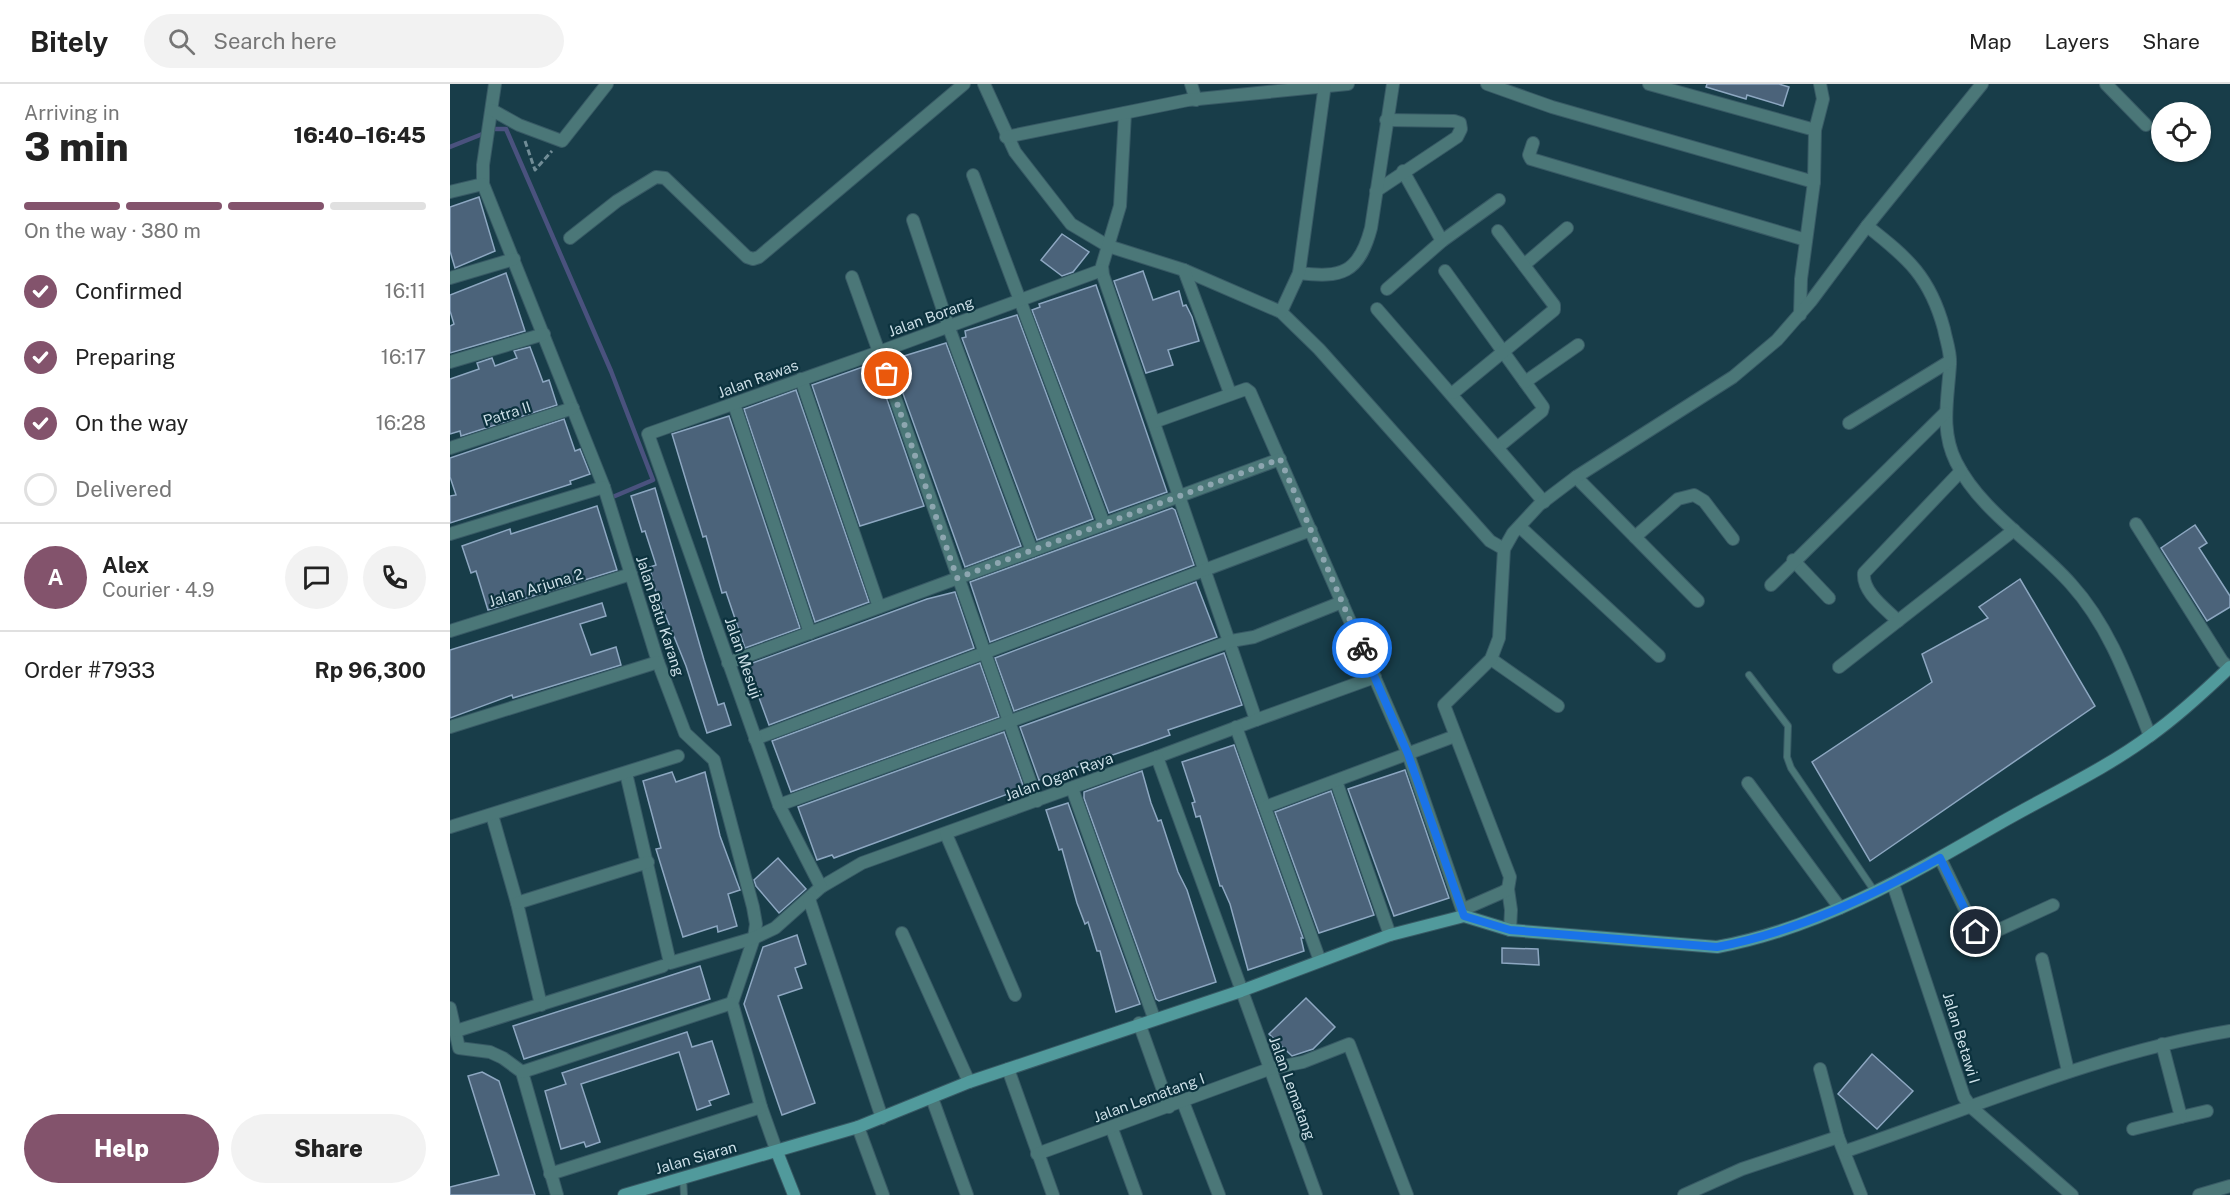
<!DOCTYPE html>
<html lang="en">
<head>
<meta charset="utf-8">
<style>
  body { margin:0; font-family:"Public Sans",sans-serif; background:#f2f2f2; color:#222; height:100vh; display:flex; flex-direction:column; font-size:22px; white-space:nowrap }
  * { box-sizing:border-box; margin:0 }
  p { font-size:20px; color:#767676 }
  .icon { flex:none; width:33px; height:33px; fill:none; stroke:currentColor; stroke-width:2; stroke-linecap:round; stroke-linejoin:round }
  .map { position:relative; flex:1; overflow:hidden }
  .details { display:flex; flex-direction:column; background:#fff; width:450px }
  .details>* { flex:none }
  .fabs { position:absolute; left:1701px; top:18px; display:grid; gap:12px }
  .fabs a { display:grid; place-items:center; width:60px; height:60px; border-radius:50%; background:#fff; box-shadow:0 2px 4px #0004; font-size:30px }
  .pin { position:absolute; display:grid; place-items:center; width:51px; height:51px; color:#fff; margin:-26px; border:3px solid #fff; border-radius:50%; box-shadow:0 2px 6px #0007 }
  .courier { position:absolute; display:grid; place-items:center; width:60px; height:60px; margin:-30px; border:4px solid #1a73e8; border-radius:50%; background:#fff; color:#222; box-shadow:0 2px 8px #0007 }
  .overview em { font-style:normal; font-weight:800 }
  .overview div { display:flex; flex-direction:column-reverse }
  .overview { display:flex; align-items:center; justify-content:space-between; height:102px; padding:0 24px }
  h1 { font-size:39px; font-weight:800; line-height:45px }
  .bar { display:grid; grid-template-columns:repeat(4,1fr); gap:9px 6px; align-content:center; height:72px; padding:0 24px }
  .bar i { height:8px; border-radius:4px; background:#e0e0e0 }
  .bar .active { background:#83536c }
  .bar p { grid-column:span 4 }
  .line { display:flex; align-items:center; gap:15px; padding:0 24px; border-top:2px solid #e0e0e0 }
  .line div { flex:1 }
  .round { display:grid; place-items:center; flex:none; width:63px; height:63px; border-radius:32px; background:#f2f2f2 }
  ol { padding:0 24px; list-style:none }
  li { display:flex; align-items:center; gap:18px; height:66px }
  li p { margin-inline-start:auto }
  li .icon { padding:6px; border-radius:50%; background:#83536c; color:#fff; stroke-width:4 }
  li:last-child { color:#767676 }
  li i { width:33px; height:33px; border:3px solid #e0e0e0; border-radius:50% }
  .action { display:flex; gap:12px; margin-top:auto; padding:12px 24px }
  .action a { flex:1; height:69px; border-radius:36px; background:#83536c; color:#fff; font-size:24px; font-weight:800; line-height:69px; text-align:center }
  .action a+a { background:#f2f2f2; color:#222 }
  header { display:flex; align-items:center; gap:36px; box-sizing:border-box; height:84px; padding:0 30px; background:#fff; border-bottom:2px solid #e0e0e0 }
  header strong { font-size:28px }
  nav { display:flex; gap:33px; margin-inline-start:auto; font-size:21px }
  .search { width:420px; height:54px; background:#f2f2f2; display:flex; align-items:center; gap:15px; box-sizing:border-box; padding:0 21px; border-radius:33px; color:#767676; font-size:22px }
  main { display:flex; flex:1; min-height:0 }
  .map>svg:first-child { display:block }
</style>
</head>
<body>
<header>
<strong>Bitely</strong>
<div class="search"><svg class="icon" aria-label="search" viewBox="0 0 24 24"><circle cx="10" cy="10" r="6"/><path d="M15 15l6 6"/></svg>Search here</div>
<nav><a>Map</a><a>Layers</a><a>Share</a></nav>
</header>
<main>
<section class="details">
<div class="overview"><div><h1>3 min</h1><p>Arriving in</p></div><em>16:40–16:45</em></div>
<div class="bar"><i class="active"></i><i class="active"></i><i class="active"></i><i></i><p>On the way · 380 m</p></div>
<ol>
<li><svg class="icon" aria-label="check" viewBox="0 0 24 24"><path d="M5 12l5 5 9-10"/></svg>Confirmed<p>16:11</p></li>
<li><svg class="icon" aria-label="check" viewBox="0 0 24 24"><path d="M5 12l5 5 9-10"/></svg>Preparing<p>16:17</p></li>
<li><svg class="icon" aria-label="check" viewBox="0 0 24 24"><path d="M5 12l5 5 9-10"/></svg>On the way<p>16:28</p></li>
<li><i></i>Delivered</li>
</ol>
<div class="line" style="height:108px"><b class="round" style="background:#83536c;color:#fff">A</b><div><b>Alex</b><p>Courier · 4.9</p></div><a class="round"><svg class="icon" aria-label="chat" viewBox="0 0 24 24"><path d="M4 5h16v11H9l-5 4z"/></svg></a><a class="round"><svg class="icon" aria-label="phone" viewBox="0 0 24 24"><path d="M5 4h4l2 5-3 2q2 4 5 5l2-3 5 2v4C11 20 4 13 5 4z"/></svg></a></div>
<div class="line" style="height:78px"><div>Order #7933</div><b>Rp 96,300</b></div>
<div class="action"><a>Help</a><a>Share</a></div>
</section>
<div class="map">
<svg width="1780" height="1111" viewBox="0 0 1780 1111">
  <rect width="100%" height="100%" fill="#183d49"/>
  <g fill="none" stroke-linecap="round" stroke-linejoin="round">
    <polyline stroke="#4a527e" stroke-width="4.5" points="0,63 45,45 56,45 161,287 203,396 165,412"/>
  </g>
  <g fill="#4b637a" stroke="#8da7c1" stroke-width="1.5">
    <polygon points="1257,0 1329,0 1339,3 1333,22 1297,11 1296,15 1256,3"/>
    <polygon points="29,113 45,167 5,184 0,167 0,123"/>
    <polygon points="612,150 639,168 623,188 612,192 591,176"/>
    <polygon points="693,187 703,216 729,207 733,222 736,221 742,233 749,257 718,266 723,281 696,289 664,197"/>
    <polygon points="56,189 75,247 0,269 0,242 4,240 0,227 0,211"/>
    <polygon points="646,201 717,408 659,429 582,226 590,223 589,220"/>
    <polygon points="567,231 643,435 587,456 512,254 516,253 515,247"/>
    <polygon points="496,259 571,462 515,483 441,276"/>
    <polygon points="80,263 93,298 99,296 107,321 11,352 10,347 0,350 0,295 29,285 27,279 42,274 45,282 67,274 64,267"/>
    <polygon points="421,280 425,281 474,422 410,442 362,301"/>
    <polygon points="346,306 419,518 365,538 294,325"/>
    <polygon points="279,332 350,544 295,564 276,508 272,509 256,452 253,453 222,350"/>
    <polygon points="114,335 125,367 130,365 140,390 120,397 121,400 0,439 0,412 6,411 0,393 0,374"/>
    <polygon points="205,404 254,576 268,621 274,619 281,641 257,649 236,582 204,503 200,483 206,481 195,447 192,448 181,412"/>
    <polygon points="147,422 167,486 38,526 26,487 21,489 12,462 60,445 61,450"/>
    <polygon points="722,424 725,426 744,481 540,558 520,498"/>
    <polygon points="1745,441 1757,459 1749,464 1780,512 1780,523 1757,537 1711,464"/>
    <polygon points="1570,495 1645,622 1420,777 1362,678 1482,598 1472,570 1538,534 1529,523"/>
    <polygon points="746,498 767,553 564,627 545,574"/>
    <polygon points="505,508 524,564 319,641 297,581 477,515"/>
    <polygon points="152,519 156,532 130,540 141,571 166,563 171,581 63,614 62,611 0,634 0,566"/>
    <polygon points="774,569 792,621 718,646 720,651 692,661 589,696 570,643"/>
    <polygon points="530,579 549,633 341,708 322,657"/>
    <polygon points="554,648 574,704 384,774 382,771 367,776 348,723"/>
    <polygon points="784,661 853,854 851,854 854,867 798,886 780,820 772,802 770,802 750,732 746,733 742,719 745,718 732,678"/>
    <polygon points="955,686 999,814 944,832 898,705"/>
    <polygon points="692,687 701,719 708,737 711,736 728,788 737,806 766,898 709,917 706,915 634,714 634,708"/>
    <polygon points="222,688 226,698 255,688 270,752 290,806 278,810 287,842 268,848 267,842 233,853 206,765 211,764 193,697"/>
    <polygon points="881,707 924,831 869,849 825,728"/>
    <polygon points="618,719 690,920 666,928 650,867 647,867 638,838 635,840 627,819 612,765 609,766 596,726"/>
    <polygon points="328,774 356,805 329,829 306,802 304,796"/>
    <polygon points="347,851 356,880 345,884 352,904 328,912 365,1019 332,1031 294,920 313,863"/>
    <polygon points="1052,864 1088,865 1089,881 1052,879"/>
    <polygon points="250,882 260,915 74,975 63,942"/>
    <polygon points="856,914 885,943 863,965 842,972 819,950"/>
    <polygon points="237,948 242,963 262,957 279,1010 259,1017 261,1021 247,1026 229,968 131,1000 150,1058 136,1063 134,1058 111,1065 95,1007 116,1000 112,989"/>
    <polygon points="1422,970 1463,1007 1427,1045 1388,1010"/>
    <polygon points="32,988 49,997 85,1111 0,1111 0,1103 49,1091 18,992"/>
  </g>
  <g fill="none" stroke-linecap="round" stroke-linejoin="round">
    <g stroke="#385a65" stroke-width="8">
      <g id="lane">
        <polyline points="1299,591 1338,642 1337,673 1341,684 1425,808"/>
        <polyline points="233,1094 234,1111"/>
      </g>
    </g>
    <g stroke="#385a65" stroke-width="14">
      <g id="street">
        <polyline points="45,0 33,81 33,100 154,403 208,578 235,649 264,676 303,823 306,840 304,854 282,919 311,1023 327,1068"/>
        <polyline points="534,0 565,68 621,140 658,162 734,186 831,228 869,265 1040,457 1054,465"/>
        <polyline points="741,0 746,16"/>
        <polyline points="1037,0 1102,23 1364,98"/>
        <polyline points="1199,0 1365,46"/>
        <polyline points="1656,0 1696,41"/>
        <polyline points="42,26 69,41 112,57 157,0"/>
        <polyline points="675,29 670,122 652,182 653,191 806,636 707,673"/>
        <polyline points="556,53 738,16 898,0"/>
        <polyline points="1083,59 1079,71 1081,75 1356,156"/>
        <polyline points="953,87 992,157"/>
        <polyline points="523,91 654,440"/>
        <polyline points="926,107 1007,53 1011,45 1010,39 1004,37 936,36"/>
        <polyline points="0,108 33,100"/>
        <polyline points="463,136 499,244 582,467"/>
        <path d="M1417,142C1458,174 1480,193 1494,245C1496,256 1501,269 1500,280C1498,315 1490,346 1506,378C1531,428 1585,459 1621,500C1660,543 1679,599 1700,652"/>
        <polyline points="120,154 167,117 206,93 215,94 297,173 303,175 309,173 514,0"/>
        <polyline points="1074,181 1117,144"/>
        <polyline points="734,186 780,309"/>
        <polyline points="995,187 1093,323 1092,327 1048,363"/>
        <path d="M849,189C891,194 909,190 921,144L943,0"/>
        <polyline points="0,194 64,175"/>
        <polyline points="937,205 992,157 1049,116"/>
        <polyline points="927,225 1094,418"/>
        <polyline points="831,228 849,189 875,0"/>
        <polyline points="1350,231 1351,195 1364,98 1365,46 1373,15 1370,0"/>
        <polyline points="0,278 94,250"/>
        <polyline points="351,295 429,523"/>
        <polyline points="1075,298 1128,261"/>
        <polyline points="1003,309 1104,226 1104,221 1048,147"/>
        <polyline points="284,320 360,549"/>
        <polyline points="704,338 796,305 800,308 958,670 1014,831"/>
        <polyline points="1399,339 1500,277"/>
        <polyline points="0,364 123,324"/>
        <polyline points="1126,393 1248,517"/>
        <polyline points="1686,440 1772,577 1780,585"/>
        <polyline points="1070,443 1209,572"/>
        <polyline points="0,450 154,403"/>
        <polyline points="1185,453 1228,415 1244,411 1254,417 1283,455"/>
        <polyline points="1343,476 1379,514"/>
        <polyline points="1321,501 1495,329"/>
        <path d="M1448,537C1435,524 1412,508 1414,489L1511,387"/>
        <polyline points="0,547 181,490"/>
        <polyline points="1041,575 1108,622"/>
        <polyline points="278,579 830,375"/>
        <polyline points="1389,583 1564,446"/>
        <polyline points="806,636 925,593"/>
        <polyline points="0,643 208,578"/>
        <polyline points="786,643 870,877"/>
        <polyline points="305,655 861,446"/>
        <polyline points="176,689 220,879 304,854 325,844 371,803 412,779 707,673 866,1111"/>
        <polyline points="886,697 940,851"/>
        <polyline points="1298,699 1390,824"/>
        <polyline points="622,704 704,934"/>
        <polyline points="587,717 429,268 652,186"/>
        <polyline points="329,721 781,557 804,553 892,518"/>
        <polyline points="815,723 1005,652"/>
        <polyline points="42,731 67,819 91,921"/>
        <polyline points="0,743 228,672"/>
        <polyline points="496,750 565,911"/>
        <polyline points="1490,774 1526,848 1533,853 1603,821"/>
        <polyline points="1443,800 1514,1013 1521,1023 1622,1111"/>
        <polyline points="371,803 329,721 198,350 429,268 402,193"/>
        <polyline points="1058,805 1061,826 1060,846"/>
        <polyline points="359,815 432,1034"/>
        <polyline points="67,819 198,778"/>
        <polyline points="1014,825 1053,808 1058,805 1060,793 994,621 1041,575 1049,554 1054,465 1063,449 1089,421 1126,393 1283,293 1327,256 1361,217 1417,142 1532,0"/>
        <polyline points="452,849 519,998"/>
        <polyline points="1592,875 1618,987"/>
        <polyline points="0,924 9,964 40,968 53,974 72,988 107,1111"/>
        <polyline points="689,939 719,1023"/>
        <polyline points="6,947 213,882"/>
        <polyline points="558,985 603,1111"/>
        <polyline points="1370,985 1388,1053 1411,1111"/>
        <polyline points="72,988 282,919"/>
        <polyline points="482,1014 517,1111"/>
        <polyline points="733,1018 769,1111"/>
        <polyline points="1731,1033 1757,1027"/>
        <polyline points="408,1043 433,1111"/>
        <polyline points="662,1045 686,1111"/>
        <polyline points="1683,1045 1731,1033 1712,960"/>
        <path d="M1396,1067C1523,1024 1647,969 1780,947"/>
        <polyline points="587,1070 819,985 853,978 899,960 957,1111"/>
        <polyline points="100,1090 311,1023"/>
        <polyline points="1234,1111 1292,1085 1388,1053"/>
        <polyline points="1749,1111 1780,1102"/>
      </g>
    </g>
    <g stroke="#385a65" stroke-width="14">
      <g id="secondary">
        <polyline points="327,1068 344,1111"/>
        <path d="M174,1111L408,1043L519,998L791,907L940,851L1014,832L1060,846L1267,863C1371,844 1462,790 1552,738C1601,710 1657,684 1701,651C1729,631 1755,607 1780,583"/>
      </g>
    </g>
    <polyline stroke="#718d97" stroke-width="3" stroke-dasharray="6 3" stroke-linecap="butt" points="75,57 85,86 102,67"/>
    <use href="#lane" stroke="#4b7778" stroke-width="6"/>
    <use href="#street" stroke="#4b7778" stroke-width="12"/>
    <use href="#secondary" stroke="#519a9c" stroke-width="12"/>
  </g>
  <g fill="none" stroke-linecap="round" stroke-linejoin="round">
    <polyline stroke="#8da6b0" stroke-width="6" stroke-dasharray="0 10.8" points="437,290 507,494 830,375 912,564"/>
    <path stroke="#1a73e8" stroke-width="8" d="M912,564L958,670L1014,832L1060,846L1267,863C1346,848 1420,813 1490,774L1526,848"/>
  </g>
  <g text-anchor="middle" stroke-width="4.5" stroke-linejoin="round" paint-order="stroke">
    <g font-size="15" fill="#ccdfe7" stroke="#0c323e">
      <text transform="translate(481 233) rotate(-20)" y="5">Jalan Borang</text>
      <text transform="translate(308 295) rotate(-20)" y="5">Jalan Rawas</text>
      <text transform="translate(57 330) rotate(-18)" y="5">Patra II</text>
      <text transform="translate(86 504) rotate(-17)" y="5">Jalan Arjuna 2</text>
      <text transform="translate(210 532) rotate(72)" y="5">Jalan Batu Karang</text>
      <text transform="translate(293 574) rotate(71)" y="5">Jalan Mesuji</text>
      <text transform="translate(609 693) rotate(-20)" y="5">Jalan Ogan Raya</text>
      <text transform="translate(1511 954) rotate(73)" y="5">Jalan Betawi I</text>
      <text transform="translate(842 1004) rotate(70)" y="5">Jalan Lematang</text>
      <text transform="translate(699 1014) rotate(-20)" y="5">Jalan Lematang I</text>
      <text transform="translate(246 1074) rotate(-16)" y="5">Jalan Siaran</text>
    </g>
  </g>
</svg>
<div class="fabs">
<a><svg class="icon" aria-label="locate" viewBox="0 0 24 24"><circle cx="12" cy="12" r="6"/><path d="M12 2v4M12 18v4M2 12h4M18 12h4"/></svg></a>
</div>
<div class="pin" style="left:437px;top:290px;background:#ea580c"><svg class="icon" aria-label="bag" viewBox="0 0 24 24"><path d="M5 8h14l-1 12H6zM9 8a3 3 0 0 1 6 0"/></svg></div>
<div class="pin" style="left:1526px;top:848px;background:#1f2937"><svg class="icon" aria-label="home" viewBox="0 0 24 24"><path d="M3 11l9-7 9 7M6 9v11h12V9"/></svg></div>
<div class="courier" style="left:912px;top:564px"><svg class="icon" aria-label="bike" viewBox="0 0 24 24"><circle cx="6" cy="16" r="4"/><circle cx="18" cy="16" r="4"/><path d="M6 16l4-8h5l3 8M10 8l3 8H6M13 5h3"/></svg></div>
</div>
</main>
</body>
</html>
